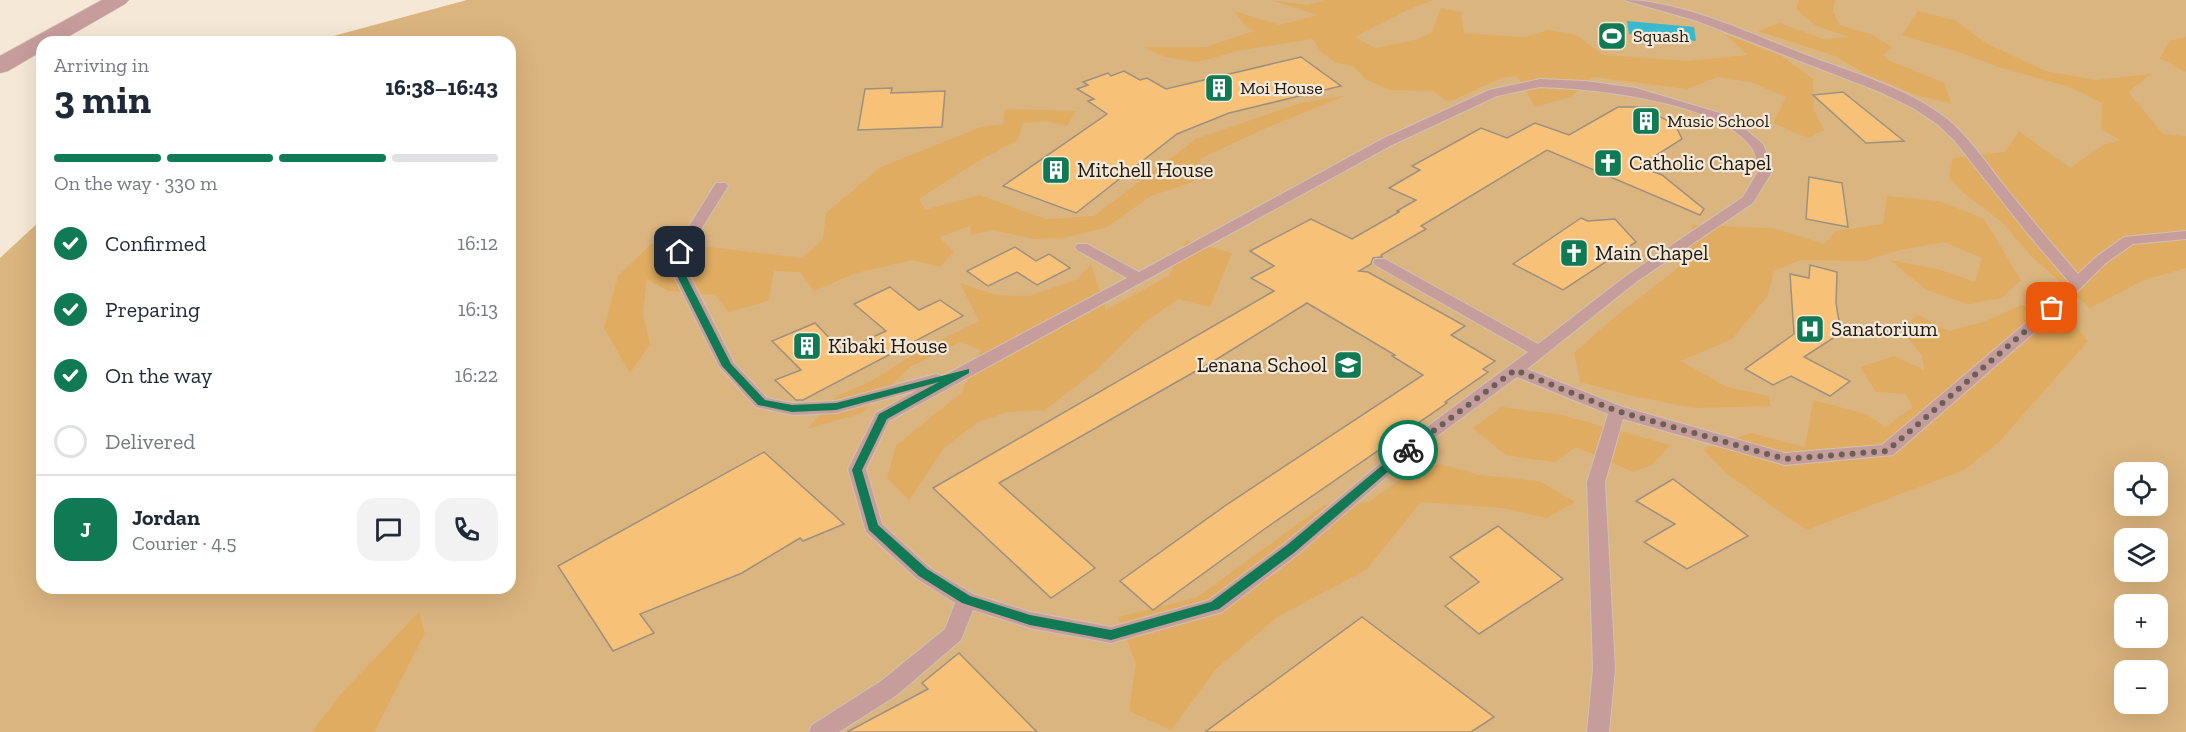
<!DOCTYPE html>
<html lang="en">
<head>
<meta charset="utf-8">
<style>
  body { margin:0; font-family:"Zilla Slab",serif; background:#f2f2f3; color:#1f2937; height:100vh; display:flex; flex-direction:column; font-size:22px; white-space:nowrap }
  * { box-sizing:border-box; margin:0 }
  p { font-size:20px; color:#747a83 }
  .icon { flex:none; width:33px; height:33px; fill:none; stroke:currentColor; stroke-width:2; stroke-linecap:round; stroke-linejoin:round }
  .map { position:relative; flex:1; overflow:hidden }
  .sheet { position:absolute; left:36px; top:36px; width:480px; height:558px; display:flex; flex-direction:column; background:#fff; border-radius:18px; box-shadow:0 6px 24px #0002 }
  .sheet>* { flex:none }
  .controls { position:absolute; left:2114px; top:462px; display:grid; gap:12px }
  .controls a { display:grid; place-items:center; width:54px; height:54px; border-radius:12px; background:#fff; box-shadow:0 6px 24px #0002; font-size:30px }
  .pin { position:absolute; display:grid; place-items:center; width:51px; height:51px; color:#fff; margin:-26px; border-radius:12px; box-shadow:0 3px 9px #0006 }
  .courier { position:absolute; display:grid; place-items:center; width:60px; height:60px; margin:-30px; border:4px solid #107a54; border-radius:50%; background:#fff; color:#222; box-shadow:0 2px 8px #0007 }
  .overview em { font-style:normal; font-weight:700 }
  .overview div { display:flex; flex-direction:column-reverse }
  .overview { display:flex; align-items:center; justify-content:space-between; height:102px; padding:0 18px }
  h1 { font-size:39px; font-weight:700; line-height:45px }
  .bar { display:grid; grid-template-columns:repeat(4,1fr); gap:9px 6px; align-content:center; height:72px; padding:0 18px }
  .bar i { height:8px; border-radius:4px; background:#e0e1e3 }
  .bar .selected { background:#107a54 }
  .bar p { grid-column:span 4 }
  .line { display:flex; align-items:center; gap:15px; padding:0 18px; border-top:2px solid #e0e1e3 }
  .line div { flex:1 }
  .round { display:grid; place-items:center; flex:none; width:63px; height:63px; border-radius:18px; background:#f2f2f3 }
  ol { padding:0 18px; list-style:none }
  li { display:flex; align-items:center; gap:18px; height:66px }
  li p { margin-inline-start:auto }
  li .icon { padding:6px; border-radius:50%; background:#107a54; color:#fff; stroke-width:4 }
  li:last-child { color:#747a83 }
  li i { width:33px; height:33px; border:3px solid #e0e1e3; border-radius:50% }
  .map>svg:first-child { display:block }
</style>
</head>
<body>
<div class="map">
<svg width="2186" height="732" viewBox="0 0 2186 732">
  <rect width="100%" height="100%" fill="#f5e8d6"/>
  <path fill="#dbb57f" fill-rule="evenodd" d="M467,0H2186V732H0V258L42,219V588H510V42H311ZM2124,472H2157V506H2124ZM2124,538H2157V572H2124ZM2124,604H2157V638H2124ZM2124,670H2157V704H2124Z"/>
  <g fill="#e0ac61">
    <polygon points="1271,0 1308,5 1325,0 1433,0 1409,9 1355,37 1375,48 1416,40 1432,32 1441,8 1461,12 1464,33 1525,37 1548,30 1576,35 1604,55 1687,61 1748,55 1725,34 1782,56 1813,79 1814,110 1824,130 1807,138 1773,123 1786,97 1751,82 1717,77 1687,89 1593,77 1571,97 1535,107 1517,76 1501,78 1449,102 1433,91 1390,90 1365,79 1354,67 1335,62 1321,52 1313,39 1242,50 1197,62 1165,57 1143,47 1206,47 1254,31 1247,28 1234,11 1279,25 1318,15"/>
    <polygon points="1799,0 1835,0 1833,11 1840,25 1873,35 1892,47 1883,55 1888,60 1944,83 1951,103 1919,96 1869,76 1835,56 1758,31 1779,23 1823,39 1850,37 1816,26 1796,9"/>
    <polygon points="1918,11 1954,20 1986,43 2045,71 2096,80 2151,74 2128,92 2163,134 2186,136 2186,268 2144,280 2090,308 2031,256 2003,223 1964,193 1949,178 1953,158 2005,152 2019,131 2070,168 2105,144 2121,140 2101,129 2102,103 2070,87 2002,68 1958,52 1902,35"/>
    <polygon points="2186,37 2186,72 2160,58 2170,41"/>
    <polygon points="1347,95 1273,125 1201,158 1193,182 1151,196 1107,227 1064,238 1034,239 993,230 971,235 970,226 939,237 954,252 940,267 913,260 856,273 814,291 800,272 774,271 768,301 729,312 715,295 668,291 647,279 643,313 650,344 630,373 604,328 618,276 651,244 710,247 803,258 823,239 826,213 881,167 981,127 1003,124 1005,109 1076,111 1067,126 1046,121 1023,123 1018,140 978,161 919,199 925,210 979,195 1046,219 1094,216 1196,139 1297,104"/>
    <polygon points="1887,196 1939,201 1984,219 2021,280 2001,298 1968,304 1927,290 1890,260 1941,270 1975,282 1982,258 1944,242 1900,250 1864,261 1801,260 1774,271 1767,297 1732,339 1681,361 1727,387 1768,396 1771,406 1693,408 1633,396 1580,382 1574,353 1611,320 1688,260 1692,225 1772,228 1825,244 1835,231 1883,224"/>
    <polygon points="1186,240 1232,253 1210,307 1178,299 1145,322 1094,372 1045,410 1007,412 978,422 945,447 909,500 887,478 896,446 962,392 981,350 961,342 910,367 862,413 807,429 837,396 871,381 923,349 979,321 960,283 996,295 1029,296 1078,279 1091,264 1106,310 1169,276"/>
    <polygon points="2021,305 2068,316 2088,341 1999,442 1964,470 1806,530 1727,474 1703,449 1751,433 1805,447 1813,400 1866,414 1886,427 1913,407 1905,394 1876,392 1860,367 1894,356 1924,370 1922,355 1900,329 1918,315 1949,331 1986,321"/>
    <polygon points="1502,407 1562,415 1670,445 1652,465 1633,472 1576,447 1554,462 1506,455 1473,428"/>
    <polygon points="1439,464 1480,475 1539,481 1575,502 1547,518 1502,508 1421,502 1366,570 1277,617 1216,669 1171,730 1129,711 1136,664 1118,617 1196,598 1324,505 1369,502 1406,475"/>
    <polygon points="419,612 425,633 374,732 312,732 341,694"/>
  </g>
  <polygon fill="#38b9cd" points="1627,21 1694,27 1696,41 1629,34"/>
  <g fill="#f7c277" stroke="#9c9080" stroke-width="1.5">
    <polygon points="1301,57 1341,86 1229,113 1177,134 1076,213 1003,186 1107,114 1088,101 1094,99 1077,89 1088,85 1083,82 1108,73 1111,76 1124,71 1140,80 1147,78 1166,89"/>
    <polygon points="892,88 891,93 945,91 942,127 858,130 865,89"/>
    <polygon points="1843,92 1904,141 1866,143 1813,95"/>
    <polygon points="1618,107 1653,107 1656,115 1675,124 1682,139 1639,166 1662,175 1704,209 1700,215 1547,150 1421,226 1426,229 1381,255 1382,257 1373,258 1371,264 1359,271 1368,272 1465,326 1451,335 1495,361 1483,369 1488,372 1445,402 1447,403 1263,530 1153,610 1120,581 1229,503 1423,375 1392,356 1395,355 1307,303 1217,359 999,483 1095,568 1051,598 933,488 1274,291 1251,278 1274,266 1250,251 1311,219 1352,239 1399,212 1397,211 1416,200 1389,188 1420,170 1412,166 1481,128 1507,138 1535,123 1569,135"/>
    <polygon points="1809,177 1842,183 1848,227 1806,219"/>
    <polygon points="1581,218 1588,221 1615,219 1636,242 1563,290 1513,264"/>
    <polygon points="1015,247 1036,261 1049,254 1070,268 1037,285 1017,272 988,286 967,271"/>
    <polygon points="1810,265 1837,272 1836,303 1841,333 1804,357 1850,381 1830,396 1791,376 1773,385 1745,369 1794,334 1790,274 1809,278"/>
    <polygon points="890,287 919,310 940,300 963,316 803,400 796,400 775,380 801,370 772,341 815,323 842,351 886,331 854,304"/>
    <polygon points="764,452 844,524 803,541 800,538 742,573 640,614 654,633 613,651 558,566"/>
    <polygon points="1673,479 1748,536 1687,569 1644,542 1675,524 1636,501"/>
    <polygon points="1498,526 1563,579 1479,634 1445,606 1479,582 1450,557"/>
    <polygon points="1362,617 1494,717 1471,732 1205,732"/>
    <polygon points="959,653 1037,732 847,732 928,689 922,683"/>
  </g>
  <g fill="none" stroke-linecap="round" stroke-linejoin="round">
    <g stroke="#cec3b3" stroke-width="2">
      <path id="service" d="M1624,0C1680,0 1749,33 1801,53C1850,72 1904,86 1946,118C1968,136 1985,161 2002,183C2027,214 2052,244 2078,274L2096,257L2124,237L2186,231V239L2133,244L2106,263L2045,323L1893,455L1785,465L1623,419L1605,482L1615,669L1609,732H1587L1593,669L1587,482L1608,414L1517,377L1413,454L1298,554L1222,612L1111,643L1030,628L973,610L961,640L897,695L839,732H809L812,725L881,681L945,629L955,603L916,578L866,532L848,469L876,413L917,390L836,413L792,415L756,407L719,366L673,274V252L716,183H726L728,186L687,252L689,274L734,363L767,398L792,403L836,401L936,374L943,376L1127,278L1077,250L1075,247L1077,244H1087L1139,272L1382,139L1489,90L1540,79L1585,81L1636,88L1730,116L1763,144L1773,170L1753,203L1636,282L1527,369L1623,407L1785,453L1882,445L2033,317L2069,282L2028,234L1954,140L1937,124L1913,108L1880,92L1697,21ZM1540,87C1594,89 1719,101 1752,148C1756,154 1757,163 1759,170L1743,197L1626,276L1538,344L1385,259H1375L1373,262L1375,265L1528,352L1401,446L1284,544L1209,600L1111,627L1030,612L973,594L930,568L882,524L866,469L889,421L1392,145L1497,96Z"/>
    </g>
    <g stroke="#cec3b3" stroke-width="1">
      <polygon id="minor" points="102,0 129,0 125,4 59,42 42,42 42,51 8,71 0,73 0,56"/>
    </g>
    <use href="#service" fill="#c79d9c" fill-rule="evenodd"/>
    <use href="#minor" fill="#c79d9c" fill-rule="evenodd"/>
  </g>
  <polygon fill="#107a54" points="677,250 685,252 685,274 731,364 765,400 792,405 836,403 969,369 969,373 887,419 862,470 878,525 927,569 970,596 1030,615 1111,630 1211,602 1287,545 1404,447 1411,447 1413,450 1295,552 1219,609 1111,640 1030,625 962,603 919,576 869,530 852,470 879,414 939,382 836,410 792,412 758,405 722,366 676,274"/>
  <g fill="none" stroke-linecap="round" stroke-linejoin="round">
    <polyline stroke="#696157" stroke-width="6" stroke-dasharray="0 10.8" points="1408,450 1515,370 1617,411 1785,459 1887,451 2052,308"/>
  </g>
  <defs>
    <g id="stadium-square" transform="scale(1.5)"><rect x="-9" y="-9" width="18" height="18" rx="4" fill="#107a54" stroke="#f5e8d6"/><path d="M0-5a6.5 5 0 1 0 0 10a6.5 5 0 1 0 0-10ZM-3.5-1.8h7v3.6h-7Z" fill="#fff"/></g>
    <g id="building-square" transform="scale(1.5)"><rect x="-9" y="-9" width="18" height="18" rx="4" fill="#107a54" stroke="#f5e8d6"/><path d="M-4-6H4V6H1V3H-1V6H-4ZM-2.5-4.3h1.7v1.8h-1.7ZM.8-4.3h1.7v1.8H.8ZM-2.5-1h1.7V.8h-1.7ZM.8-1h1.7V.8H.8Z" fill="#fff"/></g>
    <g id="church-square" transform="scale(1.5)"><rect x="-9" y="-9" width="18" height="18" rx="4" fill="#107a54" stroke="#f5e8d6"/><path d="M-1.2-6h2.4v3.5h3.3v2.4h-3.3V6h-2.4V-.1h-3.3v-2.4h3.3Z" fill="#fff"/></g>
    <g id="hospital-square" transform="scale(1.5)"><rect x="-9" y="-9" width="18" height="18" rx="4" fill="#107a54" stroke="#f5e8d6"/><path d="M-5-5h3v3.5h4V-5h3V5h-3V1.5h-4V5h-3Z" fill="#fff"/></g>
    <g id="school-square" transform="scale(1.5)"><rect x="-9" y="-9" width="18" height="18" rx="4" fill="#107a54" stroke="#f5e8d6"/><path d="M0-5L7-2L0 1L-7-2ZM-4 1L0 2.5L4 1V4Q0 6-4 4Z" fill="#fff"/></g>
  </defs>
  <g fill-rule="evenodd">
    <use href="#stadium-square" x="1612" y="36"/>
    <use href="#building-square" x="1219" y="88"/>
    <use href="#building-square" x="1646" y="121"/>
    <use href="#church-square" x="1608" y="163"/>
    <use href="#building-square" x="1056" y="170"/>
    <use href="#church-square" x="1574" y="253"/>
    <use href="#hospital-square" x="1810" y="329"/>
    <use href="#building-square" x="807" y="346"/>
    <use href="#school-square" x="1348" y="365"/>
  </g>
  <g text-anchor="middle" stroke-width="4.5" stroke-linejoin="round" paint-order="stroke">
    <g font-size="18" fill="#1d1913" stroke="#f5e8d6" text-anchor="start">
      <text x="1633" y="42">Squash</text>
      <text x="1240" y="94">Moi House</text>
      <text x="1667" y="127">Music School</text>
    </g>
    <g font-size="21" fill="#1d1913" stroke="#f5e8d6" text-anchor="start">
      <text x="1629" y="170">Catholic Chapel</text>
      <text x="1077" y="177">Mitchell House</text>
      <text x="1595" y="260">Main Chapel</text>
      <text x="1831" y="336">Sanatorium</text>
      <text x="828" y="353">Kibaki House</text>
      <text x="1327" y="372" text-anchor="end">Lenana School</text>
    </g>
  </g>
</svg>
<div class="controls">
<a><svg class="icon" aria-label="locate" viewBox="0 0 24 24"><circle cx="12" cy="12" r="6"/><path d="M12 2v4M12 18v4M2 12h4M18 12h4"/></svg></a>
<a><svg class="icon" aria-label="layers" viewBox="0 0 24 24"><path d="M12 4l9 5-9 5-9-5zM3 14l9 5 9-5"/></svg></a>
<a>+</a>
<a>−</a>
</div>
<div class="pin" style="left:2052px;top:308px;background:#ea580c"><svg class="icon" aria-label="bag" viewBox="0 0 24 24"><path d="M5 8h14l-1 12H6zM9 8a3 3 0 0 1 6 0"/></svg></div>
<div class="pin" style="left:680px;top:252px;background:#1f2937"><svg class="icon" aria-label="home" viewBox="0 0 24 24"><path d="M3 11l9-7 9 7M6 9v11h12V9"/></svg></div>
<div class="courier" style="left:1408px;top:450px"><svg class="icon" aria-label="bike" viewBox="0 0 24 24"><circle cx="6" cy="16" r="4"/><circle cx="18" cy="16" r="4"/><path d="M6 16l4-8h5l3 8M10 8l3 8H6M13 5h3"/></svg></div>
<section class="sheet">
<div class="overview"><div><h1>3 min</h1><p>Arriving in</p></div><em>16:38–16:43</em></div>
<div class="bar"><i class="selected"></i><i class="selected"></i><i class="selected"></i><i></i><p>On the way · 330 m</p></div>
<ol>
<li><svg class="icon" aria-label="check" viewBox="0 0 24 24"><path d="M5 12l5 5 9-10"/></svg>Confirmed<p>16:12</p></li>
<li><svg class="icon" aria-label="check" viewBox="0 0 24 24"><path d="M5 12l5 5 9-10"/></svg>Preparing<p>16:13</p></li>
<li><svg class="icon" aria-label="check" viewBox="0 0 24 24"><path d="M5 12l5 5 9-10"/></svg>On the way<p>16:22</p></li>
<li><i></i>Delivered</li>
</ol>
<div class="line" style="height:108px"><b class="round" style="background:#107a54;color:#fff">J</b><div><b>Jordan</b><p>Courier · 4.5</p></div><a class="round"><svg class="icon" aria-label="chat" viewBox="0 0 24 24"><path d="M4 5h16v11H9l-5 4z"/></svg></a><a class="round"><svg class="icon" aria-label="phone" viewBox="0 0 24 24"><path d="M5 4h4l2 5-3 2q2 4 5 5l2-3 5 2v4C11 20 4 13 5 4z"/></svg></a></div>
</section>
</div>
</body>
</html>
